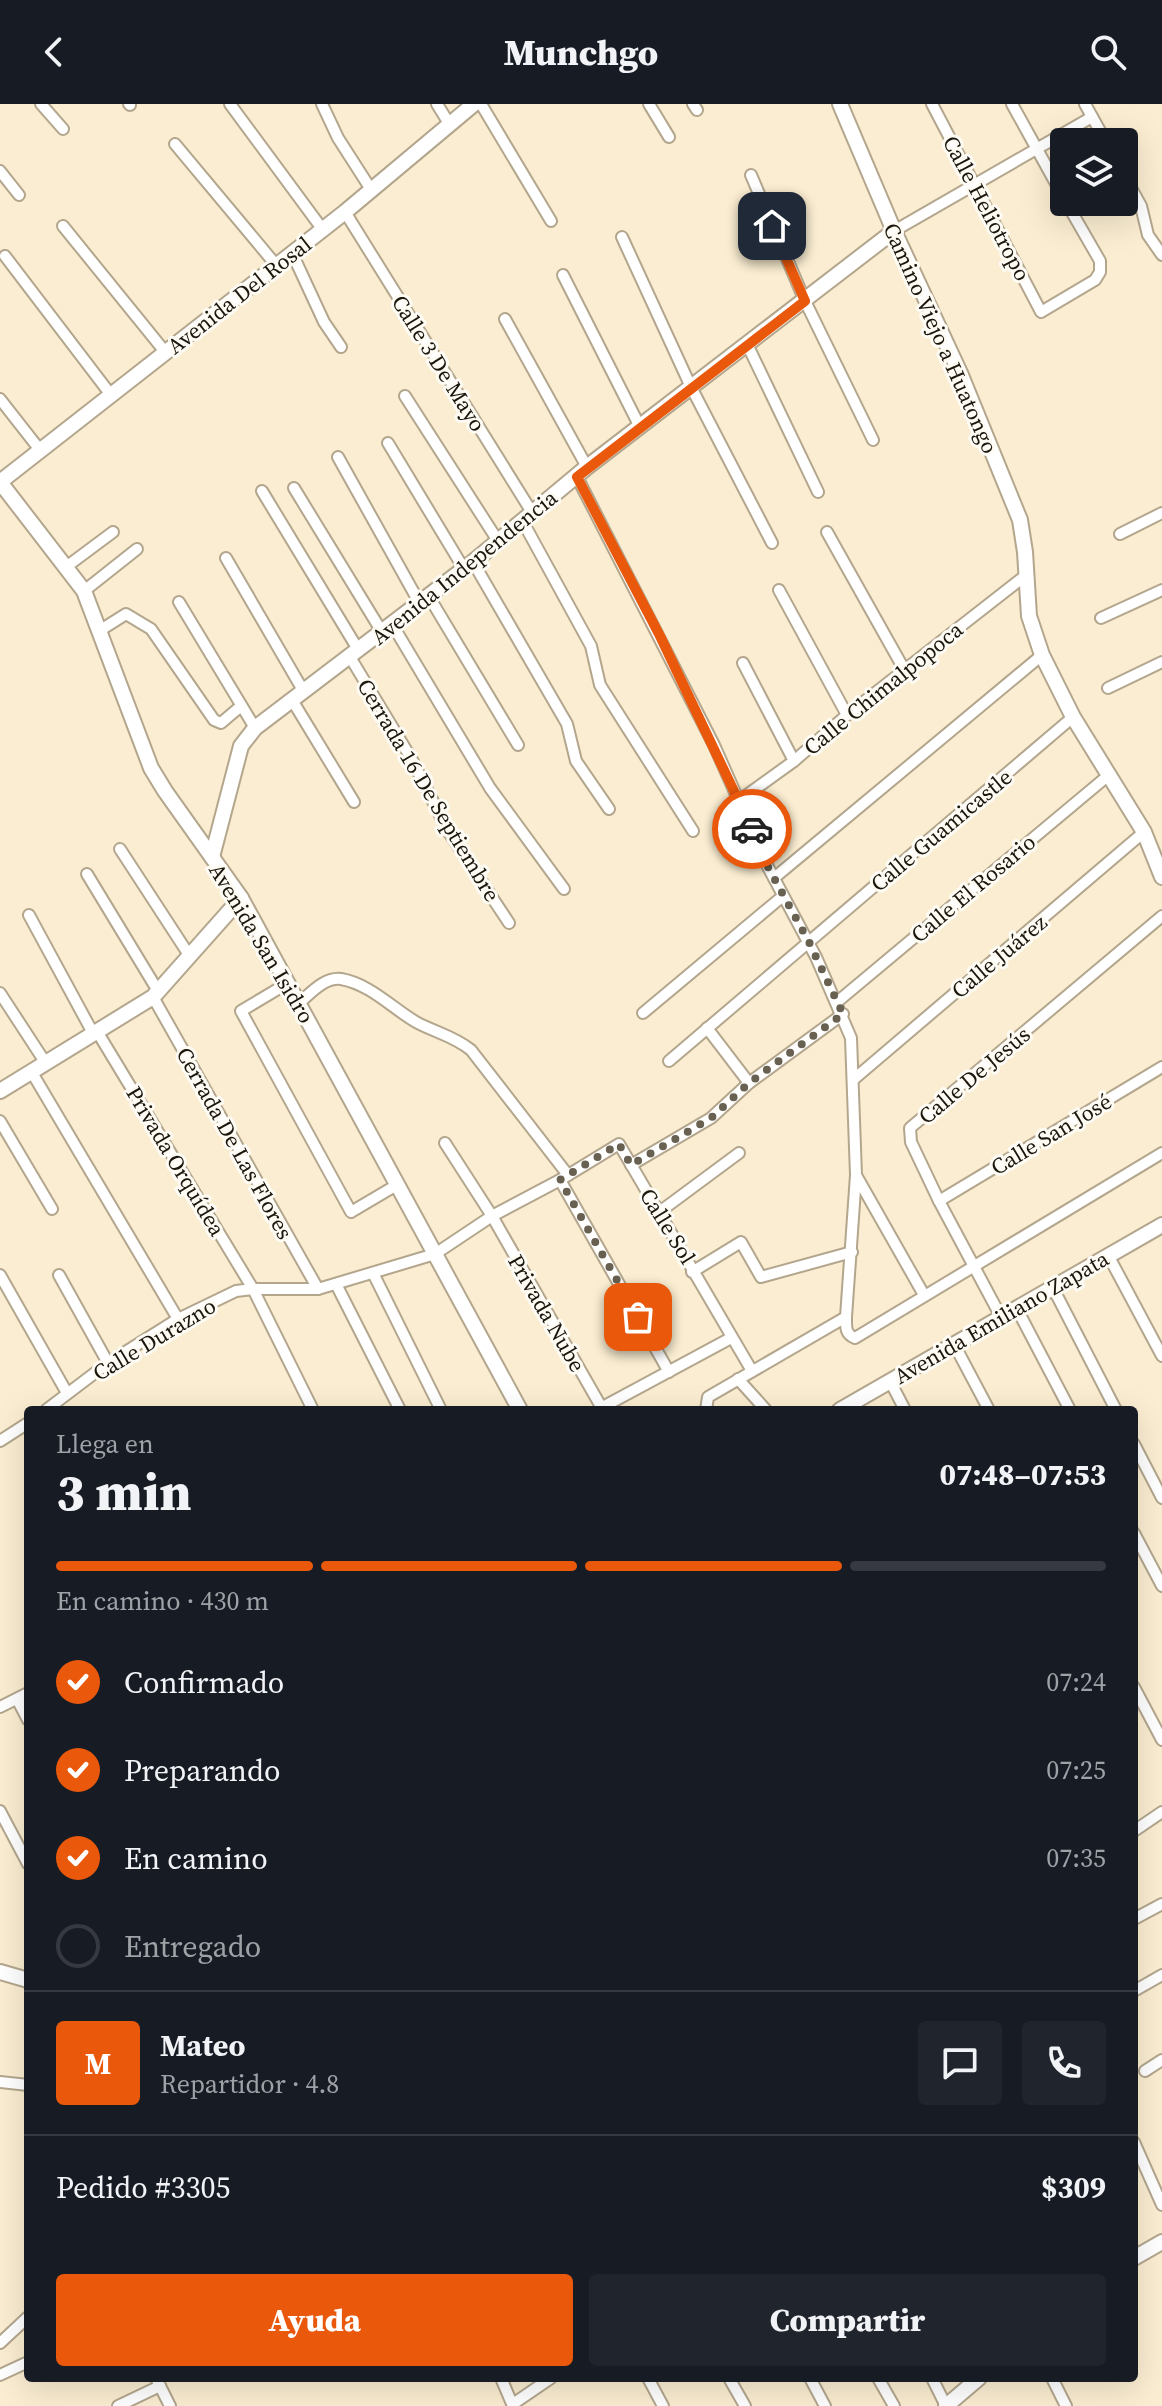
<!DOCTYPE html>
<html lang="es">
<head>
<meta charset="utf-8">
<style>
  body { margin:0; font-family:"Source Serif 4",serif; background:#20242c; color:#f1f3f6; height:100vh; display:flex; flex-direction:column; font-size:30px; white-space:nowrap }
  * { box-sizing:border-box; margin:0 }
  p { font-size:26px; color:#9ea1a6 }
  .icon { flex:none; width:44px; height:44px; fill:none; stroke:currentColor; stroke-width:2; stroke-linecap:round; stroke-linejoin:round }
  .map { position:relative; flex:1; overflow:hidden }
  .details { position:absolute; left:24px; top:1302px; width:1114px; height:976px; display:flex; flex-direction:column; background:#171b24; border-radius:8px; box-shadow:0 8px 32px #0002 }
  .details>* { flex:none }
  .controls { position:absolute; left:1050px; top:24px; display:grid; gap:16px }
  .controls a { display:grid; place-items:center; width:88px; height:88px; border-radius:8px; background:#171b24; box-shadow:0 8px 32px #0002; font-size:40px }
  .pin { position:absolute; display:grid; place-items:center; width:68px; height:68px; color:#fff; margin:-34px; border-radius:16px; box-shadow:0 4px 12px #0006 }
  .courier { position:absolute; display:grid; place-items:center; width:80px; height:80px; margin:-40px; border:6px solid #ea580c; border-radius:50%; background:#fff; color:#222; box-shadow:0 2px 10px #0007 }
  .headline em { font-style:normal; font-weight:800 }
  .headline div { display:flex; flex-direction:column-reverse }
  .headline { display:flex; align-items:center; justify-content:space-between; height:136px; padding:0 32px }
  h1 { font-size:52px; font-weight:800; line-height:60px }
  .bar { display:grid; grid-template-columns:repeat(4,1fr); gap:12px 8px; align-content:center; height:96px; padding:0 32px }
  .bar i { height:10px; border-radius:6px; background:#363941 }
  .bar .current { background:#ea580c }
  .bar p { grid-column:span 4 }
  .line { display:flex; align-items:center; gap:20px; padding:0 32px; border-top:2px solid #363941 }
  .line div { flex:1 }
  .round { display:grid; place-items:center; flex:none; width:84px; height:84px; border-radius:8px; background:#20242c }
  ol { padding:0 32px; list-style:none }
  li { display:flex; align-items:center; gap:24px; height:88px }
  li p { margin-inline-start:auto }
  li .icon { padding:8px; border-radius:50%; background:#ea580c; color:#fff; stroke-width:4 }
  li:last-child { color:#9ea1a6 }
  li i { width:44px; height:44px; border:4px solid #363941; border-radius:50% }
  .cta { display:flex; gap:16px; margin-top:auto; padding:16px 32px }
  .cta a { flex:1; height:92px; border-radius:8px; background:#ea580c; color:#fff; font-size:32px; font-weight:800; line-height:92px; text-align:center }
  .cta a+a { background:#20242c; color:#f1f3f6 }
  header { display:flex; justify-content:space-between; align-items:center; height:104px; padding:0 32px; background:#171b24; font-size:36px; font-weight:800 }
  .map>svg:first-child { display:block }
</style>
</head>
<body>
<header><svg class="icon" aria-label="back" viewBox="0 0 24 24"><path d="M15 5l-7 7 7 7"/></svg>Munchgo<svg class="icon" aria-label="search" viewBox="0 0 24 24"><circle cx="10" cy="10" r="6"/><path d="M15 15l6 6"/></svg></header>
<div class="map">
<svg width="1162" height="2302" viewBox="0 0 1162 2302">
  <rect width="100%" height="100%" fill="#faedd1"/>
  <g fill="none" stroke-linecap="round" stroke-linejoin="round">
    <g stroke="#b3a68d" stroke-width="14">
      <g id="street">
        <polyline points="41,0 63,25"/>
        <polyline points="129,0 130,1"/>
        <polyline points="230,0 323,126"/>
        <polyline points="322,0 338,34 372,87"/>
        <polyline points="437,0 450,21"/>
        <polyline points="481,0 551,117"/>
        <polyline points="649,0 669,33"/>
        <polyline points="693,0 697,6"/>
        <polyline points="932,0 1041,208 1095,176 1100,168 1100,157 1066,98"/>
        <polyline points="1012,0 1064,94"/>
        <polyline points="1085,0 1106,38"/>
        <polyline points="175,40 276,161"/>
        <polyline points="0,67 19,91"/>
        <polyline points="751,71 805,197 873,336"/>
        <polyline points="1124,71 1141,102 1148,131 1162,151"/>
        <polyline points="345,108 533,410"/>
        <polyline points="63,122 166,249"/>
        <polyline points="894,127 1092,13"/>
        <polyline points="622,133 691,283 772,439"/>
        <polyline points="292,149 324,218 341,243"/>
        <polyline points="5,152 111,291"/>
        <polyline points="563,171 640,323"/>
        <polyline points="505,215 587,363"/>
        <polyline points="747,240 818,388"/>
        <polyline points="405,292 498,437"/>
        <polyline points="0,295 40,346"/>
        <polyline points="388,339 464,465"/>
        <polyline points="338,353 419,498"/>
        <path d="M577,373L714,641L768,763L816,853L851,934L856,1071L846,1213C846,1223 845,1230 855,1234L1162,1049"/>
        <polyline points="294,384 382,528"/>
        <polyline points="262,387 359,547"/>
        <polyline points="523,418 591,542 600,581 693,727"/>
        <polyline points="827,428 905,567"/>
        <polyline points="1120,430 1162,409"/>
        <polyline points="226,454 304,588"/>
        <polyline points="473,458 567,620 576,657 609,705"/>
        <polyline points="66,463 113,428"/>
        <polyline points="779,486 847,611"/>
        <polyline points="84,487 137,445"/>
        <polyline points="428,491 518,641"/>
        <polyline points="179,498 255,624"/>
        <polyline points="1101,514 1162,486"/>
        <polyline points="392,520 490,684 564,785"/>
        <polyline points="99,527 126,510 151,525 214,616 221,619 241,602"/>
        <polyline points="350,553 411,654 448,727 509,819"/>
        <polyline points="743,559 794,657"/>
        <polyline points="1108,584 1162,558"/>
        <polyline points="292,596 354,698"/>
        <polyline points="740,696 794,657 847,611 1025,472"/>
        <polyline points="120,745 189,851"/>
        <polyline points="87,770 158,887"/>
        <polyline points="774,774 1042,551"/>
        <polyline points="29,811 94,931"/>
        <polyline points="288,879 241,907 351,1108 395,1082"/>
        <polyline points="0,889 45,958"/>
        <polyline points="153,893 318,1185"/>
        <polyline points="837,898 1110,670"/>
        <path d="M299,899C310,890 324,873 341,875C370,880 392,904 416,918C434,928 454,932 471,946L568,1071"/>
        <polyline points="643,909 783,792"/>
        <polyline points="707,924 749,979"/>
        <polyline points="98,929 253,1185 313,1306"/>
        <polyline points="669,957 1073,613"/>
        <polyline points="31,967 178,1215"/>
        <polyline points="854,975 1144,728"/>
        <polyline points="0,1017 52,1105"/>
        <polyline points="445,1039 492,1112 603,1306"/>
        <polyline points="631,1061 711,1014 749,979 843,910"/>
        <polyline points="857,1073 924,1191"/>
        <polyline points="560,1076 669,1268"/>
        <polyline points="939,1097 1162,963"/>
        <polyline points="658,1109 739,1049"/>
        <polyline points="1108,1151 1162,1252"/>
        <polyline points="692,1168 741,1138 761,1173 852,1148"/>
        <polyline points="373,1169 441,1306"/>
        <polyline points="0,1171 67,1289"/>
        <polyline points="59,1171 108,1259"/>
        <polyline points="336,1180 400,1306"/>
        <polyline points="1053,1184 1116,1306"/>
        <polyline points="1017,1205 1070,1306"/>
        <polyline points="1001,1213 939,1097 911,1038 910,1024 1162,812"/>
        <polyline points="954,1240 989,1306"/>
        <polyline points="738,1275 766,1306"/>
        <polyline points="890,1277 905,1306"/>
        <polyline points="601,1304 731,1234"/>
        <polyline points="46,1306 108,1259 178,1215 236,1187 253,1185 318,1185 435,1150 492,1112 560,1076 619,1040 752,1267"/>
        <polyline points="706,1306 708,1293 846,1213"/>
        <polyline points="0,1337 28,1319"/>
        <polyline points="1134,1340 1162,1394"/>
        <polyline points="1134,1429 1162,1482"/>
        <polyline points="1134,1583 1162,1636"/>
        <polyline points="17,1595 28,1616"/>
        <polyline points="0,1603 28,1589"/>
        <polyline points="0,1707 28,1760"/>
        <polyline points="1134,1727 1162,1708"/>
        <polyline points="1134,1815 1162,1800"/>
        <polyline points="1134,1887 1162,1871"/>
        <polyline points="1145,1967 1162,1956"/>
        <polyline points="0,1978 28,1981"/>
        <polyline points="1134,2038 1162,2101"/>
        <polyline points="0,2239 28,2213"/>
        <polyline points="0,2271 28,2258"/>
        <polyline points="156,2274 170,2302"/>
        <polyline points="501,2274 513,2302"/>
        <polyline points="648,2274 663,2302"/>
        <polyline points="729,2274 745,2302"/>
        <polyline points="810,2274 825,2302"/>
        <polyline points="878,2274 894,2302"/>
        <polyline points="932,2274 946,2302"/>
        <polyline points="1052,2274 1066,2302"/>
        <polyline points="513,2300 551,2274"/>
        <polyline points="118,2302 160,2282"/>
      </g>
    </g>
    <g stroke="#b3a68d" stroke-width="18">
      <g id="secondary">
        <polyline points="840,0 894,127 960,269 1020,416 1025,448 1029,512 1042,551 1073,613 1144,728 1162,773"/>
        <polyline points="0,378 84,487 151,664 165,687 241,794 520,1306"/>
        <polyline points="0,378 345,108 474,0"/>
        <polyline points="212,753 241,642 255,624 473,458 587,363 894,127"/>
        <polyline points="0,987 153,893 241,794"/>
        <polyline points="840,1306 1162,1121"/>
        <polyline points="0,1868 28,1876"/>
        <polyline points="1134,2154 1162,2138"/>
        <polyline points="946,2302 979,2274"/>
      </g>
    </g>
    <use href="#street" stroke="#fff" stroke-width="10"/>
    <use href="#secondary" stroke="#fff" stroke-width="14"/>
  </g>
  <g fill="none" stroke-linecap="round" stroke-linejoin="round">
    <polyline stroke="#686151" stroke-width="8" stroke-dasharray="0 14.4" points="638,1213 560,1076 619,1040 631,1061 711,1014 749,979 843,910 809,838 768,763 752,725"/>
    <polyline stroke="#ea580c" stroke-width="10" points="752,725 660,532 577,373 805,197 772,122"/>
  </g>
  <g text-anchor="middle" stroke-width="6" stroke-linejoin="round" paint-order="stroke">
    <g font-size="22" fill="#1a160c" stroke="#fefbf5">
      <text transform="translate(987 104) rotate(62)" y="8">Calle Heliotropo</text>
      <text transform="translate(239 191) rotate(-38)" y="8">Avenida Del Rosal</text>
      <text transform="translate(941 234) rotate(66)" y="8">Camino Viejo a Huatongo</text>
      <text transform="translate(439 259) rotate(58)" y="8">Calle 3 De Mayo</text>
      <text transform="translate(464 463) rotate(-39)" y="8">Avenida Independencia</text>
      <text transform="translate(883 584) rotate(-39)" y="8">Calle Chimalpopoca</text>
      <text transform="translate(429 686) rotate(59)" y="8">Cerrada 16 De Septiembre</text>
      <text transform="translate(941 726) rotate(-40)" y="8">Calle Guamicastle</text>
      <text transform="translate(973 784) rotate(-40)" y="8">Calle El Rosario</text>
      <text transform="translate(262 839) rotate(59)" y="8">Avenida San Isidro</text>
      <text transform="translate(999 852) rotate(-40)" y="8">Calle Juárez</text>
      <text transform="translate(974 971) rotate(-40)" y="8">Calle De Jesús</text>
      <text transform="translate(1051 1030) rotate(-31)" y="8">Calle San José</text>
      <text transform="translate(235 1039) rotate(61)" y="8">Cerrada De Las Flores</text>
      <text transform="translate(176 1057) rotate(59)" y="8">Privada Orquídea</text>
      <text transform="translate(668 1122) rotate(58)" y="8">Calle Sol</text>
      <text transform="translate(547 1209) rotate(60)" y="8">Privada Nube</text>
      <text transform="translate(1001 1213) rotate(-30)" y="8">Avenida Emiliano Zapata</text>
      <text transform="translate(154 1235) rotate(-31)" y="8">Calle Durazno</text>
    </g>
  </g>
</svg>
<div class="controls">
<a><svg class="icon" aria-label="layers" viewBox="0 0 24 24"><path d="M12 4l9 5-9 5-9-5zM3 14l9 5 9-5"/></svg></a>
</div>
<div class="pin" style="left:638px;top:1213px;background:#ea580c"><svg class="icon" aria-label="bag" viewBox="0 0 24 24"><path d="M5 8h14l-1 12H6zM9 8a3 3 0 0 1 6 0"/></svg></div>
<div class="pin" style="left:772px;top:122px;background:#1f2937"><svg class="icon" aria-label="home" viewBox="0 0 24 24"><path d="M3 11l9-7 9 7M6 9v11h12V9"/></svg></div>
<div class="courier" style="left:752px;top:725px"><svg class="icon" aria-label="car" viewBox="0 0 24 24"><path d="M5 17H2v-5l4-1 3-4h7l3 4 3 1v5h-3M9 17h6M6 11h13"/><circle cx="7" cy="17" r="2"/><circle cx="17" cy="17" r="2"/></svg></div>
<section class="details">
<div class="headline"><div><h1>3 min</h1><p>Llega en</p></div><em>07:48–07:53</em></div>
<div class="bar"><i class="current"></i><i class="current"></i><i class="current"></i><i></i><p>En camino · 430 m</p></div>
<ol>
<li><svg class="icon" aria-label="check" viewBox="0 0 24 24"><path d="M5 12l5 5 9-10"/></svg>Confirmado<p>07:24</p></li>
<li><svg class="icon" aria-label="check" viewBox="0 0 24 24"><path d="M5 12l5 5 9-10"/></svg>Preparando<p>07:25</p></li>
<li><svg class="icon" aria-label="check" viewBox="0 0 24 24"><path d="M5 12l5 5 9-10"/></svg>En camino<p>07:35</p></li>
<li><i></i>Entregado</li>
</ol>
<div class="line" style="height:144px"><b class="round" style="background:#ea580c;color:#fff">M</b><div><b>Mateo</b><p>Repartidor · 4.8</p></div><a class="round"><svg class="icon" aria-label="chat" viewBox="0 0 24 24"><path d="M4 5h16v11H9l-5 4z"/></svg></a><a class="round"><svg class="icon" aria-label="phone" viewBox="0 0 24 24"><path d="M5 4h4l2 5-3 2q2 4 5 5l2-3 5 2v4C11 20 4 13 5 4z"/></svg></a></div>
<div class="line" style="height:104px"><div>Pedido #3305</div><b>$309</b></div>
<div class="cta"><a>Ayuda</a><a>Compartir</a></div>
</section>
</div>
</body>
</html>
